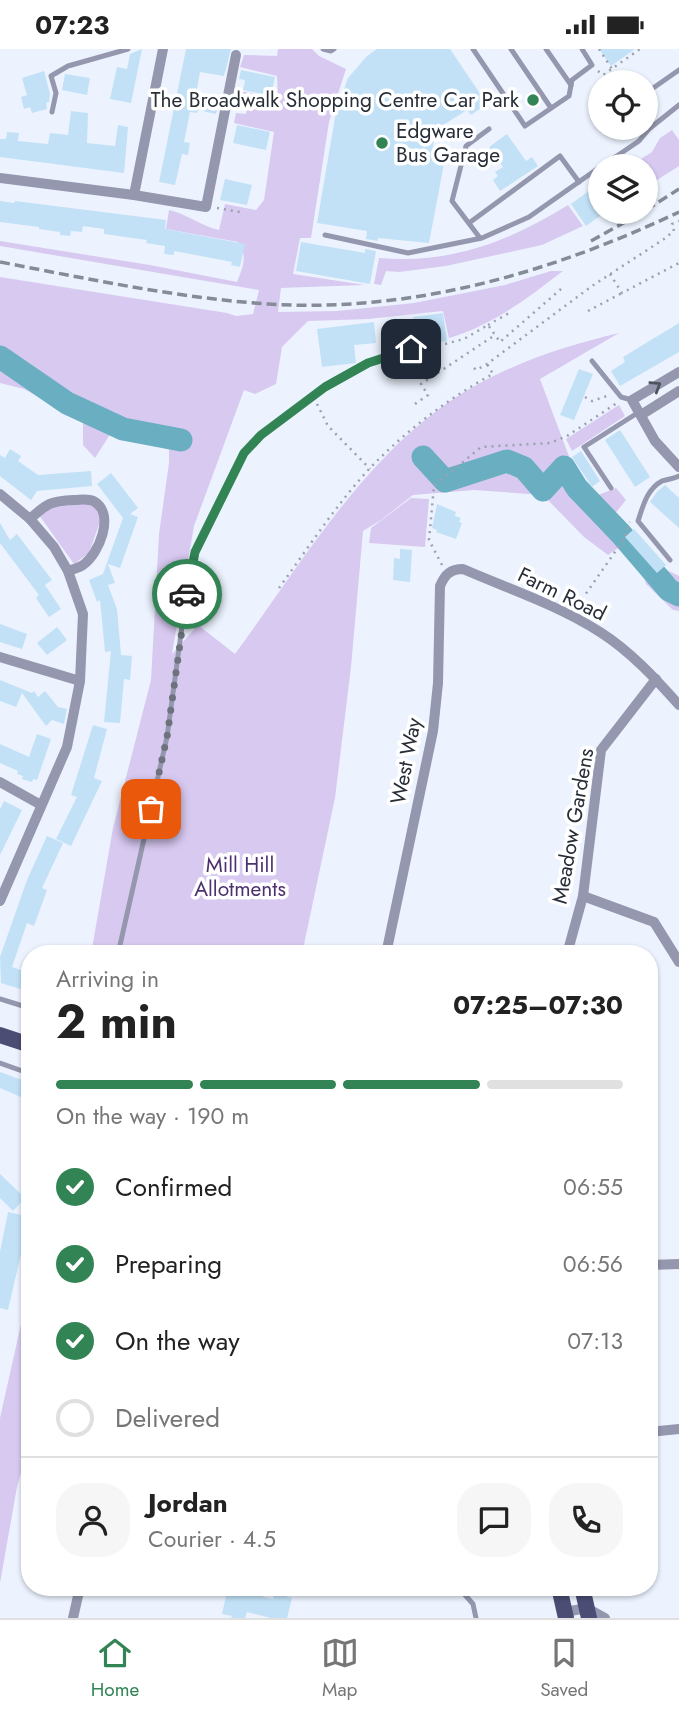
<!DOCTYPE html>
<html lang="en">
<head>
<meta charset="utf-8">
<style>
  body { margin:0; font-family:Jost,sans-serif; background:#f6f6f6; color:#222; height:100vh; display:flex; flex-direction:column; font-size:26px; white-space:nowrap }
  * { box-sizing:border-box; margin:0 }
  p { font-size:23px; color:#767676 }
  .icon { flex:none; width:38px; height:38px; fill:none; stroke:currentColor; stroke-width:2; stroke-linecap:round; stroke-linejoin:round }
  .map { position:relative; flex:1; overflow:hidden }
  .details { position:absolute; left:21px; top:896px; width:637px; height:651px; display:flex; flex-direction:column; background:#fff; border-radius:28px; box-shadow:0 2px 5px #0004 }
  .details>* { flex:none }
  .tools { position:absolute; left:588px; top:21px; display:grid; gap:14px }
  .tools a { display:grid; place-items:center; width:70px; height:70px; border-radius:50%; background:#fff; box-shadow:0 2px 5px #0004; font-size:35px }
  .pin { position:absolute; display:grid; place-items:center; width:60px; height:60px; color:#fff; margin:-30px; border-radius:14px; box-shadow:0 4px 10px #0006 }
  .courier { position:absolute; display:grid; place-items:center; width:70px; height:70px; margin:-35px; border:5px solid #328455; border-radius:50%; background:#fff; color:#222; box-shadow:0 2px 9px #0007 }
  .summary em { font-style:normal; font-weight:700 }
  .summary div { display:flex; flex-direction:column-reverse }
  .summary { display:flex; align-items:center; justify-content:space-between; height:119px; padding:0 35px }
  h1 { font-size:46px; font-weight:700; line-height:52px }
  .bar { display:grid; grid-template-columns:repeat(4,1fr); gap:10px 7px; align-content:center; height:84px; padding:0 35px }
  .bar i { height:9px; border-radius:5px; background:#e0e0e0 }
  .bar .on { background:#328455 }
  .bar p { grid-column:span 4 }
  .line { display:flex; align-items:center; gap:18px; padding:0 35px; border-top:2px solid #e0e0e0 }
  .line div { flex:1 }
  .round { display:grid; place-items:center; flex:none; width:74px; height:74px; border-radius:28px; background:#f6f6f6 }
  ol { padding:0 35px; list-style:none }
  li { display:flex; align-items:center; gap:21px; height:77px }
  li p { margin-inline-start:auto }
  li .icon { padding:7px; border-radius:50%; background:#328455; color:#fff; stroke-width:4 }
  li:last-child { color:#767676 }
  li i { width:38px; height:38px; border:4px solid #e0e0e0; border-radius:50% }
  .status { display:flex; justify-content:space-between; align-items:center; height:49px; padding:0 35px; background:#fff; direction:ltr }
  .status svg { height:19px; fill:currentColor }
  .tabs { display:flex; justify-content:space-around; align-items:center; height:98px; border-top:2px solid #e0e0e0; background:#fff; font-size:19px; color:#767676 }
  .tabs a { display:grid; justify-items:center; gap:4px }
  .tabs .on { color:#328455 }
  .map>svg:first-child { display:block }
</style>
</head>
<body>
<div class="status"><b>07:23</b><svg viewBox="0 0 49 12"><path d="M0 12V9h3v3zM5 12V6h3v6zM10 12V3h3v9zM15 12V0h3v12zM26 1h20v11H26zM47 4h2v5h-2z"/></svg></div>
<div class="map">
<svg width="679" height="1569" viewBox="0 0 679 1569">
  <rect width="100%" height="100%" fill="#ecf3fe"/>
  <g fill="#d8c9f1">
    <path d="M278,0H312L319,7L346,20L329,73L311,189H300L293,225L365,236L281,239L278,263L337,262L414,254L505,236L551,222H563C529,248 492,277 449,289L443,262L368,270L308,272L282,298L276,335L255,345L244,341L194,477L172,605L198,576L235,605C296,522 355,422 439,360C492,321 555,299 619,284L540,330L579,434L598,446L616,439L626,451L613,467L624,495L608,506L584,488L543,446L474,441L413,446L381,471L363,482L351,618L335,749L302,905H91L113,779L151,631L159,485L169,414V398L114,379L95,409L83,396V372L24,340L0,334V228L227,264L236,267L253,265L259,241L0,197V192L150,216L237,233C243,218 248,207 238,193L166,180L169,161C187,165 201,177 219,181L225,155L256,161L264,151L274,83L234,74L236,64L246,65L248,54L238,51L240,42L278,49L277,27L240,18L244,6L277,7Z"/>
    <polygon points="672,81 679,91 679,117 646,138 646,117 630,117 652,103 660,89"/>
    <path d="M568,156L583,177L542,196L446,217L399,223L386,222L381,236L374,235L379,209C451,215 508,193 568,156Z"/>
    <polygon points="619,356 625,367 572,402 566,390"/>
    <polygon points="411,449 429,450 425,498 369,494 371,479"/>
    <polygon points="86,454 95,458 101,470 89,504 74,515 39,466 47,459"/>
    <polygon points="641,515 661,518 679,527 679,562 673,561 646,535"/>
    <polygon points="30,1235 30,1392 17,1438 0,1534 0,1369"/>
  </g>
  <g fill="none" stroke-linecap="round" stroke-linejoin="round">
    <g stroke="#69aec1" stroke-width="23">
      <polyline points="0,308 67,354 123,380 181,391"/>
      <polyline points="423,408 445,432 507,412 524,419 543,441 564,418 577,439 621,485 669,541 679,546"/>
    </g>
  </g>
  <g fill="#c2e1f7">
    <polygon points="142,0 131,54 110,50 117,18 127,20 130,5"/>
    <polygon points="186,0 231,0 224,27 200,23 195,50 218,55 216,65 198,61 197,64 190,63 184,93 190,94 188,106 182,105 175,136 159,133"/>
    <polygon points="377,0 450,0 483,49 480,51 484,57 471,66 467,61 440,78 435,85 432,103 446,104 429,194 378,189 378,192 366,190 367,182 317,174 336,63 348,29 367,7"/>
    <polygon points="599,0 635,0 611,17"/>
    <polygon points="241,21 275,28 271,47 243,41 245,31 239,30"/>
    <polygon points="44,22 50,45 49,53 46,54 47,60 32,64 30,58 24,60 21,48 27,46 22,29"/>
    <polygon points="65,25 90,29 87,46 62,41"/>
    <polygon points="71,62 88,64 87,94 115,97 118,76 128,78 124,124 0,108 0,90 6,90 7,83 19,84 18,92 48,95 50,84 68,86"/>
    <polygon points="237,76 270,83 266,101 233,94"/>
    <polygon points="507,85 526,112 532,108 538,117 500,142 493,131 498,127 495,123 503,118 489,98"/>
    <polygon points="225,130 252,136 247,156 220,151"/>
    <polygon points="600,134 600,167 586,177 571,155"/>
    <polygon points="0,152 14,154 15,152 166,171 165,180 245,195 240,218 231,216 232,213 206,208 174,202 174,206 164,205 165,197 146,194 147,191 104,185 104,180 83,177 82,183 71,182 70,187 60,186 60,183 39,180 39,178 0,173"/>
    <polygon points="301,193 365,204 365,200 376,202 370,235 296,222"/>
    <polygon points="443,264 447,292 417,296 413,268"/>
    <polygon points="374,273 376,294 354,296 356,314 322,318 317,280"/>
    <polygon points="679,274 679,303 620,337 611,322 625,313 623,308"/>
    <polygon points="579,320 593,325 574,371 560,366"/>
    <polygon points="620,381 650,428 635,438 605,391"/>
    <polygon points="10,400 21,407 18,412 38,426 91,422 92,437 37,442 31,451 0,427 0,406 5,409"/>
    <polygon points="581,402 600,432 592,438 572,408"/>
    <polygon points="111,424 138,459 130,465 138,468 120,519 108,515 115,534 108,536 117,560 121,606 132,607 130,631 124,630 120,674 104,673 111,602 105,603 100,551 97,553 89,531 103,525 123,469 97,435"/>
    <polygon points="665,436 679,449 679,479 650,453 657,443"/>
    <polygon points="437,455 456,463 455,467 461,469 459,473 462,474 456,490 436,483 437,481 432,479"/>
    <polygon points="0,474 10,491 17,485 52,531 45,536 61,560 49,568 36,549 39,546 0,494"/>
    <polygon points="634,480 666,516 657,524 625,488"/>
    <polygon points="400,500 412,501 410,533 393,531 394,509 400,510"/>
    <polygon points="0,575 27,585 22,600 0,593"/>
    <polygon points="57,578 67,591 47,606 37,594"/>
    <polygon points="0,631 32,644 34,642 38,648 45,642 58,658 67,660 64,675 52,671 46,677 22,644 16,658 0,652"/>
    <polygon points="93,676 107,680 94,729 102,732 71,797 56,790 77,748 71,746"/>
    <polygon points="37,685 51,690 37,731 33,730 32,733 22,730 23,727 17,725 18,722 0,714 0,695 29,708"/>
    <polygon points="4,752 22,761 0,806 0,760"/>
    <polygon points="47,787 63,794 42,839 47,841 34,877 27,874 12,918 30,924 30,943 1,934 0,908 27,831"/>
    <polygon points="0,1023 30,1034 30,1052 0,1039"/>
    <polygon points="0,1125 25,1149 13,1162 0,1149"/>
    <polygon points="8,1163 26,1167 25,1174 28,1175 8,1261 0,1259 0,1203"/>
    <polygon points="228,1538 241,1538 240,1542 273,1550 276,1538 289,1538 287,1548 292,1549 287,1569 271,1569 247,1563 245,1569 231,1569 232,1567 222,1565"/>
  </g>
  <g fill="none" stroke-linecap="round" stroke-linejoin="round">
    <g stroke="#9ca2ad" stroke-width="2.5" stroke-dasharray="2 5" stroke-linecap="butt">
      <polyline points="599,0 612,20"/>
      <polyline points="598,22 603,26 640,0"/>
      <polyline points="217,159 240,163"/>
      <polyline points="610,225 622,244 679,214"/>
      <polyline points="588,262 622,244"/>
      <polyline points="488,276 509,264"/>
      <polyline points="418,302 464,290 488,276 500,293 561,240"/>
      <polyline points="474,319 476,321 487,315 592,237 664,190 674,182 672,175 679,172"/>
      <polyline points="585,348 592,352 610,346"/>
      <polyline points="317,355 328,377 370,420"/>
      <polyline points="415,355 428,346 421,335 495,286"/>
      <polyline points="442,516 429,491 434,437 481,398 550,394 567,387 617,354"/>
      <path d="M279,539C308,499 336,456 370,419C406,382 447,350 493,325L487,315"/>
      <polyline points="578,556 624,490 630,473"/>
    </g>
    <g stroke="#9597ae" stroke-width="5">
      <polyline points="323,0 331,2 334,0"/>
      <polyline points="473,0 525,77 569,47 572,31 592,16 582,0"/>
      <polyline points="511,0 551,59"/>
      <polyline points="546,0 571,36"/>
      <polyline points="646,44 679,21"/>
      <polyline points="52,63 56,44 51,27 68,17 128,0"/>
      <polyline points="646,78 649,80 679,56"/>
      <polyline points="602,117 639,92 649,80"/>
      <polyline points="469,174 560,107 579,133"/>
      <polyline points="325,186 408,204 482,189 529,168 600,118"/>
      <polyline points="480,189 452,152 466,97 489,80"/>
      <polyline points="592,312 621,348 632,351"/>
      <polyline points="611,439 584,398 639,363"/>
      <path d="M670,511L638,472C643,457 647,440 662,432C667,430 674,430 679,427"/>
      <polyline points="118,905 167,688 186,548 195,503 245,404 261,386 325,338 368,314 411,300"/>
      <polyline points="0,950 23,957"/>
      <polyline points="0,1014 28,1024"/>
      <polyline points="458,1538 473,1555 476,1569"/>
    </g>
    <g stroke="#9597ae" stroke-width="10">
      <polyline points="0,129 134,146 163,0"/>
      <polyline points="134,146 206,158 236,6"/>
      <polyline points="679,323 632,351 655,392 679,418"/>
      <polyline points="641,366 679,342"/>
      <polyline points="0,445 30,470 54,498 68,522 83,565 80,632 67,698 0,852"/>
      <path d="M30,470C47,454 51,452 74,451C81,451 89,449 95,453C115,466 99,505 83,516C79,519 73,520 68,522"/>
      <polyline points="0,608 80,632"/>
      <polyline points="0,733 41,756"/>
      <polyline points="583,847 654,873 679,913"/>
      <path d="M386,905L433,682L438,634L440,537C445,525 451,520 463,520C509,540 558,556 600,583C630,602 656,630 679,656"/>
      <polyline points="567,905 583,847 601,701 656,630"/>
      <polyline points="649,1216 679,1215"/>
      <polyline points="649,1383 679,1380"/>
      <polyline points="565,1563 587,1559 605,1569"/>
      <polyline points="73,1569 80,1538"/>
    </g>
    <g stroke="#4b4d74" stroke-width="16">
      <polyline points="0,986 30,996"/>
      <polyline points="559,1538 566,1569"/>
      <polyline points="582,1538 589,1569"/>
    </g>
    <g stroke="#868c97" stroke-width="3.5" stroke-dasharray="10 5" stroke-linecap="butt">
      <polyline points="646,161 679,140"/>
      <polyline points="591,192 643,163"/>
      <path d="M0,213C89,230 178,249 268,255C412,264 550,224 679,163"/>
    </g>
  </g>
  <defs><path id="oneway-chevron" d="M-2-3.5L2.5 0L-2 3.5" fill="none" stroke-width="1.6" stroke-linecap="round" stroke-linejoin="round" transform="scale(1.75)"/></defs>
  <use stroke="#4e5361" href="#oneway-chevron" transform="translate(656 337) rotate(-32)"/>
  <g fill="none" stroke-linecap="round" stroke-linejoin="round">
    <polyline stroke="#6d737d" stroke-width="7" stroke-dasharray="0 12.6" points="151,760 167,688 187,545"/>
    <polyline stroke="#328455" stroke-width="9" points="187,545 195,503 244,404 261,386 325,338 368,314 411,300"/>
  </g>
  <g fill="#328455" stroke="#fff" stroke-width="2.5">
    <circle cx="533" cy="51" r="7"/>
    <circle cx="382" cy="94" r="7"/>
  </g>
  <g text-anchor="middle" stroke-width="7" stroke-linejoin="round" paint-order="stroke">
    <g font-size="21" fill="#282e38" stroke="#fff" text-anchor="end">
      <text x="519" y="58">The Broadwalk Shopping Centre Car Park</text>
      <text x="396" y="89" text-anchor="start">Edgware<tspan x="396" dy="24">Bus Garage</tspan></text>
    </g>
    <g font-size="21" fill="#282e38" stroke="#fff">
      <text transform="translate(562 545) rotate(26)" y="7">Farm Road</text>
      <text transform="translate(406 712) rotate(-79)" y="7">West Way</text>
      <text transform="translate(573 777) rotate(-80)" y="7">Meadow Gardens</text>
    </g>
    <g font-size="21" fill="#4d316f" stroke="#fff">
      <text x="240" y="823">Mill Hill<tspan x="240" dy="24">Allotments</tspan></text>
    </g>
  </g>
</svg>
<div class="tools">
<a><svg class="icon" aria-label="locate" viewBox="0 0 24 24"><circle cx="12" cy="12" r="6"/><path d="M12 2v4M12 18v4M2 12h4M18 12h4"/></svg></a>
<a><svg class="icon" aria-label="layers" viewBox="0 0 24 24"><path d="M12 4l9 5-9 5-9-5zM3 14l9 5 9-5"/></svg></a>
</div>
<div class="pin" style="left:151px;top:760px;background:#ea580c"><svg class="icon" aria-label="bag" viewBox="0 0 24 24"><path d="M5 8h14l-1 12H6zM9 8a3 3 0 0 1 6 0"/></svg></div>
<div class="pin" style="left:411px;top:300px;background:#1f2937"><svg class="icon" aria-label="home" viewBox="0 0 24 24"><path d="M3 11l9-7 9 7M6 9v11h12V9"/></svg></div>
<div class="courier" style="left:187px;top:545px"><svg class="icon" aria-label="car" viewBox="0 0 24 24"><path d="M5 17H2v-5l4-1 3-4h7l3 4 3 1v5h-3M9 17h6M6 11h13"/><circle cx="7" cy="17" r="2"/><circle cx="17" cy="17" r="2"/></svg></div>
<section class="details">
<div class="summary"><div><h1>2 min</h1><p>Arriving in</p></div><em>07:25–07:30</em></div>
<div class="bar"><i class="on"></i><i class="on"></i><i class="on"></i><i></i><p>On the way · 190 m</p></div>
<ol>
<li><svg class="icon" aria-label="check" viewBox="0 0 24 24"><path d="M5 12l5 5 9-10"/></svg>Confirmed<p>06:55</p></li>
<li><svg class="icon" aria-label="check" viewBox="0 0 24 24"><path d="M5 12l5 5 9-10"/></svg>Preparing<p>06:56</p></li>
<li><svg class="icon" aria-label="check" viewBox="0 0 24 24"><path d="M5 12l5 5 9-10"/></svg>On the way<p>07:13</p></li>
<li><i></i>Delivered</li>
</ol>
<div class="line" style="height:126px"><a class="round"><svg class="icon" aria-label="person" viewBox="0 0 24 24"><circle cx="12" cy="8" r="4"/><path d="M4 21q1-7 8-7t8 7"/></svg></a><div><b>Jordan</b><p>Courier · 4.5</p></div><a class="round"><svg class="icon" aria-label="chat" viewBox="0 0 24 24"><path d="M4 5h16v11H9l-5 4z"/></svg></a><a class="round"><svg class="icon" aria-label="phone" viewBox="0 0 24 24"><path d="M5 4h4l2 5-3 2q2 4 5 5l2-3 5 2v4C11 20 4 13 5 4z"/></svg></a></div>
</section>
</div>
<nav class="tabs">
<a class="on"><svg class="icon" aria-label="home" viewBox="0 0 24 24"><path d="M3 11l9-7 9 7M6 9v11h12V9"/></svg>Home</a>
<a><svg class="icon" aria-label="map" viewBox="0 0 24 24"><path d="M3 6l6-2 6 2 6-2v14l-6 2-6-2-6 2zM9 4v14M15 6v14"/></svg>Map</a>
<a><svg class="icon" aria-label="saved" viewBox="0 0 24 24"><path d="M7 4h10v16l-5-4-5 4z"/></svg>Saved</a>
</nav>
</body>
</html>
